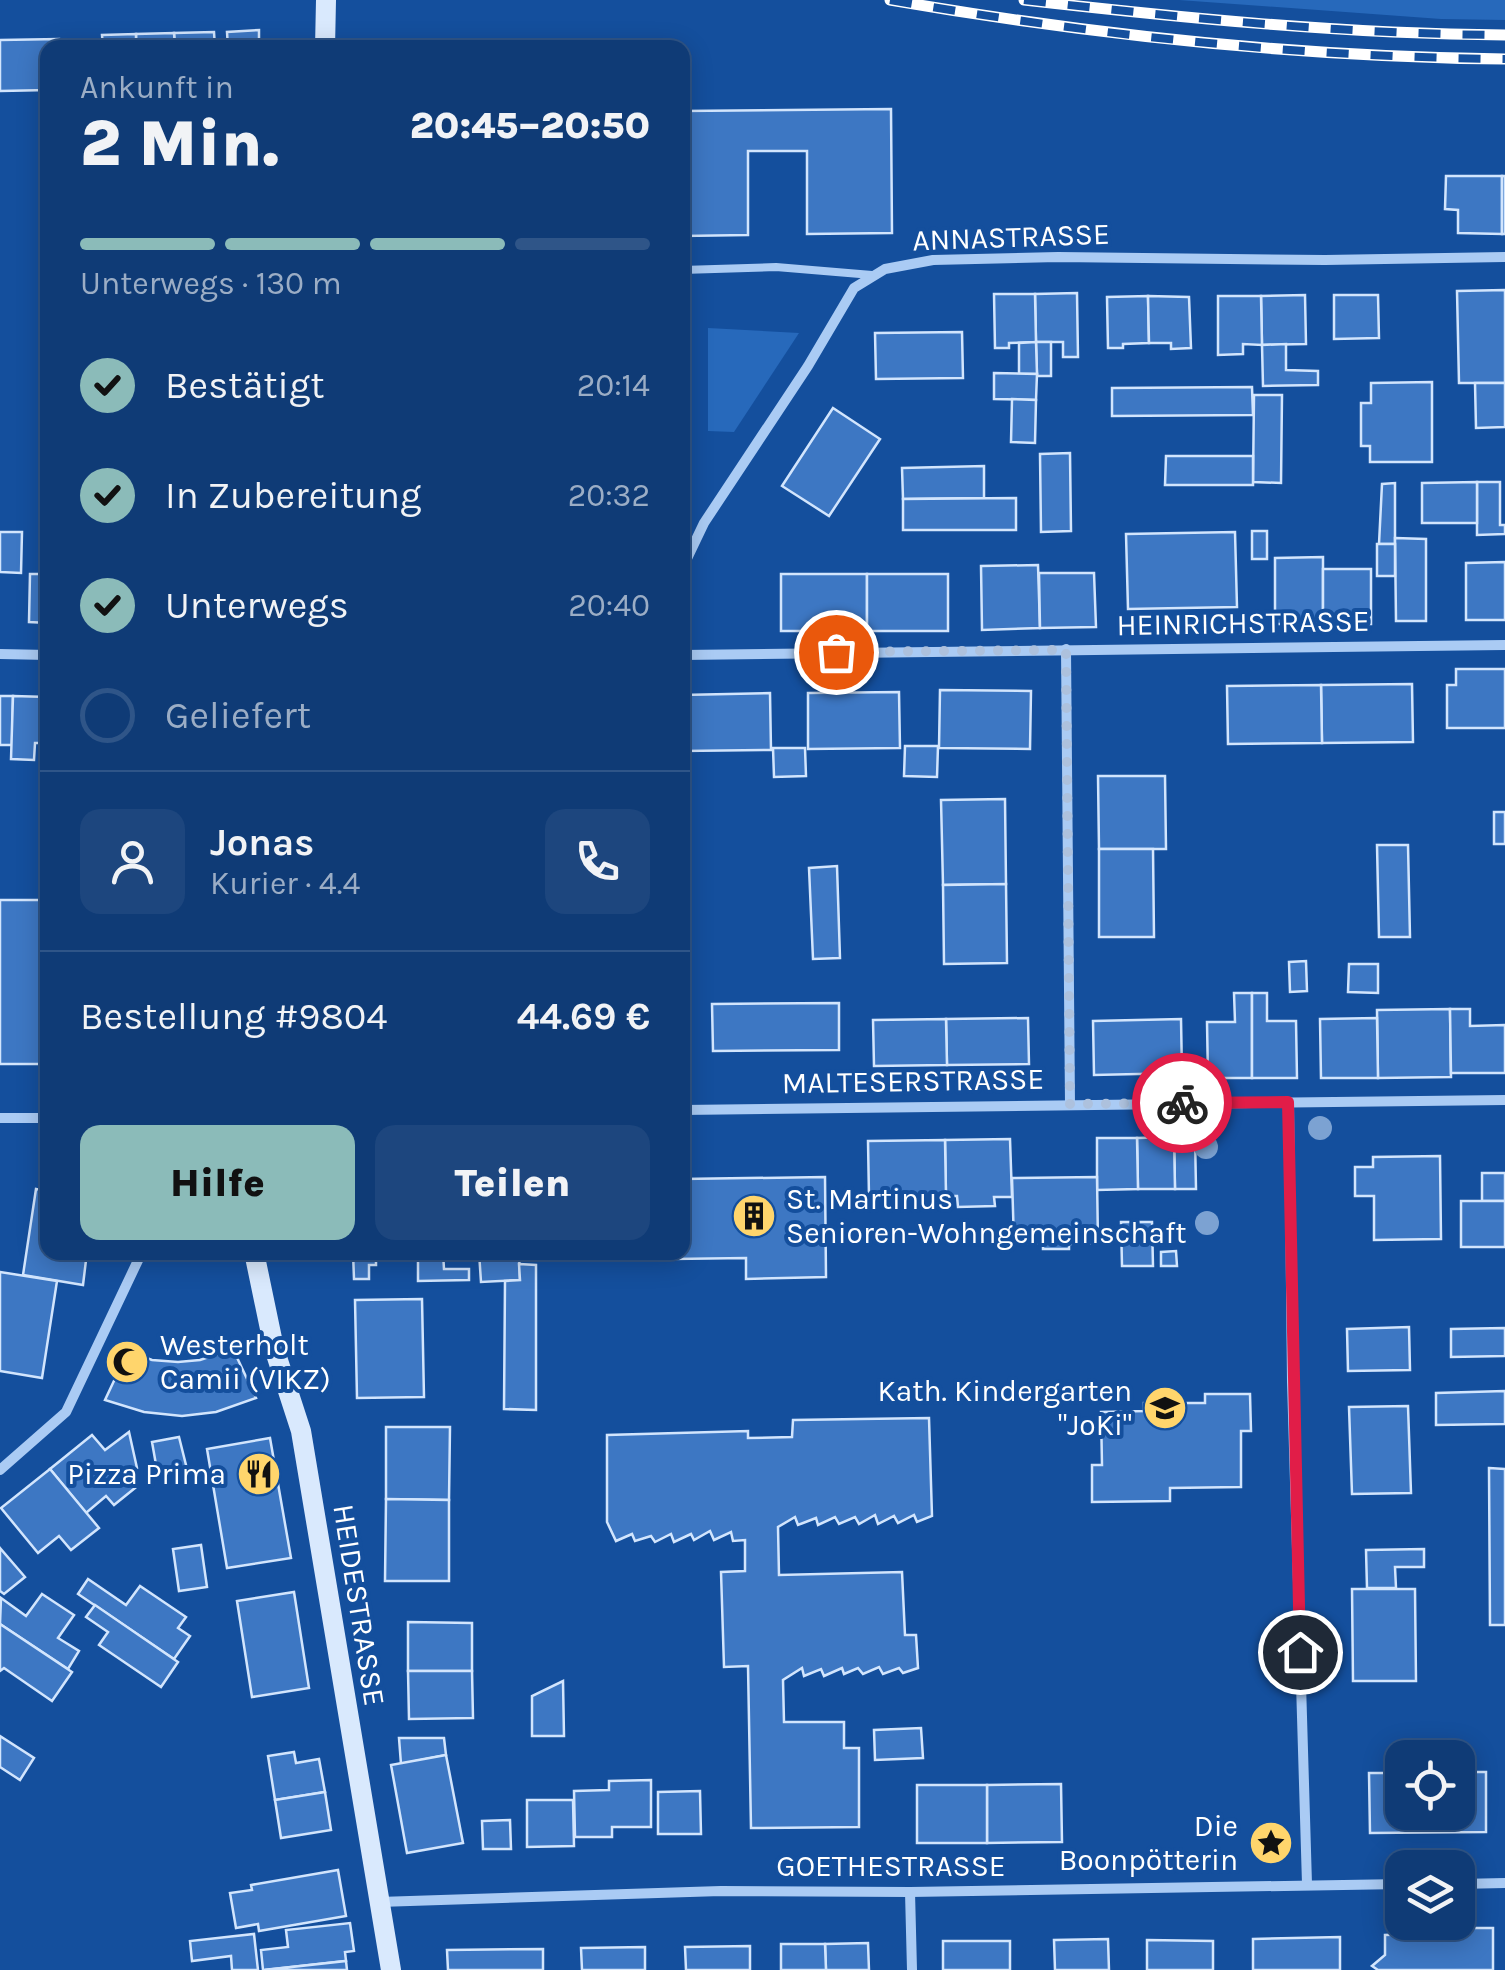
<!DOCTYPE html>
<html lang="de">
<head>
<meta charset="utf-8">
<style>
  body { margin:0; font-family:Karla,sans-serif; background:#1d467e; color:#f1f3f6; height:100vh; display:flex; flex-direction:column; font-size:38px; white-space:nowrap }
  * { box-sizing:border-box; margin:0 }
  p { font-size:32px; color:#9badc5 }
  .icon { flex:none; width:55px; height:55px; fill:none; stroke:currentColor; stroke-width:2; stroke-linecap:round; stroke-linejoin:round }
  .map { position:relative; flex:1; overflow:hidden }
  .details { position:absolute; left:40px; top:40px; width:650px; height:1220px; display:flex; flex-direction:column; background:#0f3b76; border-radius:20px; box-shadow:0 5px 25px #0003,0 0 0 2px #2f5588 }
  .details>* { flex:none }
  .fabs { position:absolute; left:1385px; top:1740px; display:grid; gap:20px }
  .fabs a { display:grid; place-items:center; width:90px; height:90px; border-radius:20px; background:#0f3b76; box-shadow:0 5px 25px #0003,0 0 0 2px #2f5588; font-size:50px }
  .pin { position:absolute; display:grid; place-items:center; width:85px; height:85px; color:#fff; margin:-42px; border:5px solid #fff; border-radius:50%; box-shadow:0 2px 10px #0007 }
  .courier { position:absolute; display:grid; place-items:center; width:100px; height:100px; margin:-50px; border:8px solid #e11d48; border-radius:50%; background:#fff; color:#222; box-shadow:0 2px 12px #0007 }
  .head em { font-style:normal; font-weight:800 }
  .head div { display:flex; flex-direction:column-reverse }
  .head { display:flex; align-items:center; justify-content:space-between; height:170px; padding:0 40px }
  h1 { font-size:65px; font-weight:800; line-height:75px }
  .bar { display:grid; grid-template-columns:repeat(4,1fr); gap:15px 10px; align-content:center; height:120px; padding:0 40px }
  .bar i { height:12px; border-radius:8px; background:#2f5588 }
  .bar .active { background:#8bbbb9 }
  .bar p { grid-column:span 4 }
  .line { display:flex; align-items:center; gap:25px; padding:0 40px; border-top:2px solid #2f5588 }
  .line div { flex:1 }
  .round { display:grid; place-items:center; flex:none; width:105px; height:105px; border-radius:20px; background:#1d467e }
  ol { padding:0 40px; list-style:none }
  li { display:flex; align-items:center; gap:30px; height:110px }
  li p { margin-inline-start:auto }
  li .icon { padding:10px; border-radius:50%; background:#8bbbb9; color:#111; stroke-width:4 }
  li:last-child { color:#9badc5 }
  li i { width:55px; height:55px; border:5px solid #2f5588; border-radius:50% }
  .primary-button { display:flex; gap:20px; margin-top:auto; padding:20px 40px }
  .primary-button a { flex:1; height:115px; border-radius:20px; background:#8bbbb9; color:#111; font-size:40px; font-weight:800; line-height:115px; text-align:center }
  .primary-button a+a { background:#1d467e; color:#f1f3f6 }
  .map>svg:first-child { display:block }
</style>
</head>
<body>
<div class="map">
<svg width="1505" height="1970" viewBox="0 0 1505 1970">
  <rect width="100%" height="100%" fill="#144f9d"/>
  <g fill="#2769bb">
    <polygon points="1179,0 1505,0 1505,20 1441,19"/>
    <polygon points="708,328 799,333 734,432 708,431"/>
  </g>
  <g fill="#3d77c3" stroke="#d2e5fd" stroke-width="2.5">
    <polygon points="259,30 259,48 228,48 227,32"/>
    <polygon points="214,32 215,48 175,48 174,33"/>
    <polygon points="174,33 175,48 136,48 136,34"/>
    <polygon points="136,34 136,48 103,48 102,35"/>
    <polygon points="59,39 59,48 48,48 48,90 0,91 0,40"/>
    <polygon points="891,109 892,233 807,234 807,151 748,151 748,235 682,236 682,111"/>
    <polygon points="1446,176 1502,176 1502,234 1458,233 1458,210 1445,209"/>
    <rect x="1502" y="176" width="3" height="58"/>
    <polygon points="1505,290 1505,383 1459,383 1457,291"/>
    <polygon points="1077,293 1078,357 1063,357 1063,342 1036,342 1035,294"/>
    <polygon points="994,294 1035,294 1036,342 1009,343 1009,348 995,348"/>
    <polygon points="1305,295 1306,344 1262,345 1261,296"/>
    <polygon points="1334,295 1378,295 1379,338 1334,339"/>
    <polygon points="1148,296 1149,343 1123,344 1123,348 1108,348 1107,297"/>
    <polygon points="1148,296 1189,297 1191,348 1171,349 1171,343 1149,343"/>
    <polygon points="1218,296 1261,296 1262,345 1243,344 1243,354 1218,355"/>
    <polygon points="962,332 963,378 876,379 875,333"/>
    <polygon points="1036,342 1051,342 1051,376 1037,376"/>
    <polygon points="1036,342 1037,374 1019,374 1019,343"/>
    <polygon points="1286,344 1286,370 1318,371 1318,385 1263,386 1262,345"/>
    <polygon points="994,373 1037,374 1036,400 994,399"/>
    <polygon points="1432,382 1432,462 1370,462 1370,446 1361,446 1361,403 1371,403 1371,383"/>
    <polygon points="1475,383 1505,383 1505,427 1476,428"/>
    <polygon points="1252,387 1253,415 1112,416 1112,388"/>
    <polygon points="1254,395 1282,395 1281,483 1253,482"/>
    <polygon points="1012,399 1036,400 1035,443 1011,442"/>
    <polygon points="833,408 880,439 829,516 782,486"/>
    <polygon points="1070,453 1071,531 1041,532 1040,454"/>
    <polygon points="1166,456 1253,456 1253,485 1165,485"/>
    <polygon points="984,466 984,498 903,499 902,468"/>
    <polygon points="1477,482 1500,482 1500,525 1505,525 1505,534 1477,535"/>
    <polygon points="1477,482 1477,523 1422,523 1422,483"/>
    <polygon points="1395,483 1395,544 1379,544 1382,484"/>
    <polygon points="1016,498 1016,530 903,530 903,499"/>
    <rect x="1252" y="531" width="15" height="28"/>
    <polygon points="0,532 22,532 21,573 0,572"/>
    <polygon points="1235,532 1237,607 1128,609 1126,534"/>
    <polygon points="1395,538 1426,539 1426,621 1396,621"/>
    <rect x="1377" y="544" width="18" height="32"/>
    <polygon points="47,552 48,623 29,622 30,574 46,574"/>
    <polygon points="1323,557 1323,624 1275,624 1275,558"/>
    <polygon points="1505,562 1505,620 1466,620 1466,563"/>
    <polygon points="1038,565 1040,628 982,630 981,566"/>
    <rect x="1323" y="569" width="48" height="55"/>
    <polygon points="1039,573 1094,573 1096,627 1040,628"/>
    <rect x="781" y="574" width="86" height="57"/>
    <rect x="867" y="574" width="81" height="57"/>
    <polygon points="1456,669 1505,669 1505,728 1447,728 1447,685 1456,685"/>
    <polygon points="1412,684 1413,742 1322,743 1321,685"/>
    <polygon points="1321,685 1322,743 1228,744 1227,686"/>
    <polygon points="940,690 1031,691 1030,749 939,748"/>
    <polygon points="899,692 900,748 808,749 808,693"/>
    <polygon points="770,693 771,750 682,751 682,695"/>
    <polygon points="0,696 13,696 12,745 0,745"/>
    <polygon points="13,696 48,697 48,743 35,743 34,760 11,759"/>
    <polygon points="905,746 938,746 937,777 904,776"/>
    <polygon points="773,748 805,748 806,776 774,777"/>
    <polygon points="1098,776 1165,776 1166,849 1099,849"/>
    <polygon points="1005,799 1006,884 943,885 941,800"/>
    <rect x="1494" y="812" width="11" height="32"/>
    <polygon points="1377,845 1408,845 1410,937 1379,937"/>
    <polygon points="1099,849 1153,849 1154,937 1099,937"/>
    <polygon points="837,866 840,958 813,959 809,868"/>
    <polygon points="1006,884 1007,963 944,964 943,885"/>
    <rect x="0" y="900" width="48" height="164"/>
    <polygon points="1306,961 1307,991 1290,992 1289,962"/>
    <polygon points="1349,964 1378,964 1378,993 1348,992"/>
    <polygon points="1234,993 1252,993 1252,1078 1208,1078 1207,1022 1235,1022"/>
    <polygon points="1252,993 1267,993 1267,1021 1296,1021 1297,1078 1252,1078"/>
    <polygon points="839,1003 839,1050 713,1051 712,1004"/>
    <polygon points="1450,1009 1451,1077 1378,1078 1377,1010"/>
    <polygon points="1450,1009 1470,1009 1470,1026 1505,1025 1505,1073 1451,1073"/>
    <polygon points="1028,1018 1029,1064 947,1065 946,1019"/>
    <polygon points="1377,1018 1378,1078 1321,1078 1320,1019"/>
    <polygon points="946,1019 947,1065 874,1066 873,1020"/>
    <polygon points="1181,1019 1182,1073 1094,1075 1093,1021"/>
    <polygon points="1174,1137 1195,1137 1196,1189 1175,1189"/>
    <polygon points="1174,1137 1175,1189 1138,1189 1137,1138"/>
    <polygon points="1097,1138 1137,1138 1138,1189 1097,1190"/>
    <polygon points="1010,1139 1012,1197 994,1197 995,1206 958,1207 957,1196 946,1196 945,1140"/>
    <polygon points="945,1140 946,1196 928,1196 929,1207 905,1208 905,1196 869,1197 868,1141"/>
    <polygon points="1440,1156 1441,1239 1374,1240 1374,1196 1355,1196 1355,1167 1373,1167 1373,1157"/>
    <rect x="1482" y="1173" width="23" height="28"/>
    <polygon points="825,1177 826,1277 746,1279 746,1258 599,1260 599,1252 682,1252 682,1179"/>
    <polygon points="1097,1177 1098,1243 1069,1244 1069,1249 1043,1249 1043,1243 1014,1243 1012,1178"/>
    <polygon points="36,1189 48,1191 48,1252 87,1252 83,1285 23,1275"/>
    <rect x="1461" y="1201" width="44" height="46"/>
    <polygon points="1121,1222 1152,1222 1153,1266 1122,1266"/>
    <polygon points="1176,1251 1177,1266 1161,1266 1161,1252"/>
    <polygon points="353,1252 376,1252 376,1265 369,1265 369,1279 354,1279"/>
    <polygon points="418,1252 443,1252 444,1269 469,1269 469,1280 418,1281"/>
    <polygon points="479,1252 519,1252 520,1280 481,1282"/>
    <polygon points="519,1264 536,1265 536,1410 504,1409 505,1281 520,1280"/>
    <polygon points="0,1272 57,1281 42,1378 0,1371"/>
    <polygon points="422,1299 424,1397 357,1398 355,1300"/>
    <polygon points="1409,1327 1410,1370 1348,1371 1347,1329"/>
    <polygon points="1505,1328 1505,1356 1451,1357 1451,1329"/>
    <polygon points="233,1349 256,1398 216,1412 182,1416 144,1412 105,1400 128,1351 152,1360 178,1362 200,1360"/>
    <polygon points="1505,1391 1505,1424 1436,1425 1436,1393"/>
    <polygon points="1205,1394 1250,1394 1251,1431 1241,1431 1241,1487 1170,1488 1170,1501 1092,1502 1092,1465 1102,1465 1101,1412 1144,1411 1144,1403 1205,1403"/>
    <polygon points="1408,1406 1411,1493 1352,1494 1349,1407"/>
    <polygon points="929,1418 932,1516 917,1522 914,1515 898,1523 894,1516 878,1524 875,1515 859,1524 855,1517 839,1524 835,1517 818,1525 816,1518 798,1525 795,1517 778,1527 779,1575 902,1572 905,1635 916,1635 918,1668 903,1673 899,1668 883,1674 879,1667 863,1674 858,1668 844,1674 842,1668 824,1676 821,1669 804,1676 802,1668 783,1680 784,1722 844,1722 844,1748 859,1748 859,1827 751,1828 748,1666 724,1667 721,1572 745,1571 745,1540 733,1541 731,1532 714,1540 710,1531 694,1540 691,1534 674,1542 671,1534 655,1542 651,1536 635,1541 632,1534 616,1541 607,1522 607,1435 748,1431 748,1438 792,1437 793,1420"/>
    <polygon points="386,1427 450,1427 449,1500 386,1499"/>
    <polygon points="129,1432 137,1468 127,1478 135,1488 114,1505 106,1496 86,1513 50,1469 92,1435 105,1450"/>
    <polygon points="179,1437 187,1469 158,1476 152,1442"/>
    <polygon points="270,1438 291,1558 227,1568 207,1449"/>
    <polygon points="1489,1468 1505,1469 1505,1625 1490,1625"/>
    <polygon points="50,1469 99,1528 71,1550 59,1536 38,1553 1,1508"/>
    <polygon points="386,1499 449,1500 449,1581 385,1581"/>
    <polygon points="201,1545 207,1587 179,1591 173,1549"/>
    <polygon points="0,1548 25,1577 4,1594 0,1591"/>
    <polygon points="1424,1549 1424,1567 1395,1567 1396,1588 1367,1588 1366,1550"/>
    <polygon points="88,1579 126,1605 140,1586 186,1617 178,1628 190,1636 174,1659 78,1594"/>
    <polygon points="1352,1589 1415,1589 1416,1681 1353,1681"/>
    <polygon points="294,1592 309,1688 252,1697 237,1601"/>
    <polygon points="42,1594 74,1615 58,1638 79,1651 68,1669 0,1624 1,1598 26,1616"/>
    <polygon points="95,1605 178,1662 161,1687 99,1645 108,1632 86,1617"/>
    <polygon points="408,1622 472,1623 472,1671 408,1671"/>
    <polygon points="0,1624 72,1672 52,1701 4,1668 0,1671"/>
    <polygon points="408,1671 472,1671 473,1718 409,1719"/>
    <polygon points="563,1681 564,1736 532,1736 532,1696"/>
    <polygon points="921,1728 923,1758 875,1760 874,1730"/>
    <polygon points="0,1736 34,1758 20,1780 0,1767"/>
    <polygon points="399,1738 444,1738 446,1755 401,1764"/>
    <polygon points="1401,1751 1453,1751 1453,1758 1402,1758 1402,1812 1458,1812 1458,1772 1486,1772 1486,1832 1370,1833 1369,1773 1401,1773"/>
    <polygon points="294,1752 296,1763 319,1759 325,1792 275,1800 268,1756"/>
    <polygon points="446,1755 463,1843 407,1853 391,1765"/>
    <polygon points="651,1780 651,1827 612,1827 612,1837 575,1837 574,1791 609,1790 609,1781"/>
    <polygon points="1061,1784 1062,1842 987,1843 987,1785"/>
    <rect x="917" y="1785" width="70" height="58"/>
    <polygon points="700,1791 701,1834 658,1834 658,1792"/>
    <polygon points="325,1792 331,1830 281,1838 275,1800"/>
    <polygon points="527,1800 573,1800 574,1846 527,1847"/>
    <polygon points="510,1820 511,1849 483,1849 482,1821"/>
    <polygon points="338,1870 346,1916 259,1931 258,1924 236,1928 230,1893 252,1890 251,1885"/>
    <polygon points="350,1923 354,1951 345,1952 346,1961 263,1970 261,1950 288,1947 286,1930"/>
    <polygon points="1465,1928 1493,1928 1493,1970 1378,1970 1372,1966 1385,1955 1385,1935 1413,1934 1421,1929 1429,1934 1464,1935"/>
    <polygon points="254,1934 258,1970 232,1970 231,1956 192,1961 190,1941"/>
    <polygon points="1340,1937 1340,1970 1253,1970 1253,1939"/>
    <polygon points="1108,1939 1109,1970 1055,1970 1054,1940"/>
    <polygon points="1147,1940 1213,1941 1213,1970 1147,1970"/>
    <rect x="943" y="1941" width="67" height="29"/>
    <polygon points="868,1943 869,1970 826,1970 825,1944"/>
    <polygon points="781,1944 825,1944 826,1970 781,1970"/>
    <polygon points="750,1946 750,1970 686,1970 685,1947"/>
    <polygon points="645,1947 645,1970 582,1970 581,1948"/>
    <polygon points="543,1949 543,1970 448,1970 447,1950"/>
    <polygon points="346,1961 347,1970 265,1970"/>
  </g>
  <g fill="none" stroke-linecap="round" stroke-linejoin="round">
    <polyline stroke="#aacbf4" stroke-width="8" points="682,270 776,267 872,275"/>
    <g stroke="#aacbf4" stroke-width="10">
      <polyline points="682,569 704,523 808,366 854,288 885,269 933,260 1058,257 1325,260 1505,257"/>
      <polyline points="1066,649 1070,1104"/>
      <polyline points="0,654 48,655"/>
      <polyline points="682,655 1505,645"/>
      <polyline points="1289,1102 1292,1382 1307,1884"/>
      <polyline points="682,1110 1505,1100"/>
      <polyline points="0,1118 48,1118"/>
      <polyline points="0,1470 66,1412 142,1252"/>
      <polyline points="1458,1884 1505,1883"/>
      <polyline points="910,1892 912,1970"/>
      <polyline points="379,1902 721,1891 910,1892 1402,1884"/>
    </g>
    <g stroke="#d9e9fd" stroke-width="20">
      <polyline points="325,48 326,0"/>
      <polyline points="254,1252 274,1348 301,1431 391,1970"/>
    </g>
    <g stroke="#fff" stroke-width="11">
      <g id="rail">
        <path d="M890,0C1093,35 1299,57 1505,59"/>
        <path d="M1024,0C1184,18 1344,34 1505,35"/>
      </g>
    </g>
    <use href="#rail" stroke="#144f9d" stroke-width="8" stroke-dasharray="22" stroke-linecap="butt"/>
  </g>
  <g fill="#7ca2d2">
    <circle cx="1320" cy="1128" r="12"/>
    <circle cx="1206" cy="1147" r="12"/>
    <circle cx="1207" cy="1223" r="12"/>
  </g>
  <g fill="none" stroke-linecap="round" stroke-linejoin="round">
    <polyline stroke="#adc1dd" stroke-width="10" stroke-dasharray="0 18" points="836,652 1066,650 1070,1104 1182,1103"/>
    <polyline stroke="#e11d48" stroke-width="12" points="1182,1103 1288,1102 1300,1652"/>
  </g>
  <defs>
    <g id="building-disc" transform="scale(2.25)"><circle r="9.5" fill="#ffd56c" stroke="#144f9d"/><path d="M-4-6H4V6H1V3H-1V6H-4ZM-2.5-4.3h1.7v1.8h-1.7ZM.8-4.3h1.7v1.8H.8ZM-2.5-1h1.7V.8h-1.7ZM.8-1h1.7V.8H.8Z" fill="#111"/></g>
    <g id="mosque-disc" transform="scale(2.25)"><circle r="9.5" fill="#ffd56c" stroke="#144f9d"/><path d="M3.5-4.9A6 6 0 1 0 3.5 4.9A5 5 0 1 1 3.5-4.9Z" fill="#111"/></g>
    <g id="school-disc" transform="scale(2.25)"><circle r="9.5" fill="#ffd56c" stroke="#144f9d"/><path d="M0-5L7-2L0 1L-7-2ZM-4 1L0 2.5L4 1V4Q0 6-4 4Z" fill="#111"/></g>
    <g id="restaurant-disc" transform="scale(2.25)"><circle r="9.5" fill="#ffd56c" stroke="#144f9d"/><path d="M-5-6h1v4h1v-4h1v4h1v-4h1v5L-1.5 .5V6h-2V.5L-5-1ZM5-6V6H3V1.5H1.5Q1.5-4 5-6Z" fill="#111"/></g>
    <g id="sight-disc" transform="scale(2.25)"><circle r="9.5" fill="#ffd56c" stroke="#144f9d"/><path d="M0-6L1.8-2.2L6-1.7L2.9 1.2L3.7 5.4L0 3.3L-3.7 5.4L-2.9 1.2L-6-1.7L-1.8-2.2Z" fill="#111"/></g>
  </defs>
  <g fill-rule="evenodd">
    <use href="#building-disc" x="754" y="1216"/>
    <use href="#mosque-disc" x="127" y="1362"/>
    <use href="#school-disc" x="1165" y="1408"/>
    <use href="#restaurant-disc" x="259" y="1474"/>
    <use href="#sight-disc" x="1271" y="1843"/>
  </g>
  <g text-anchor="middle" stroke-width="8" stroke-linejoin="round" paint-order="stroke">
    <g font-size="30" fill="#fff" stroke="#144f9d">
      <text transform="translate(1011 237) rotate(-2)" y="10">ANNASTRASSE</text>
      <text transform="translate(1243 623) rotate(-1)" y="10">HEINRICHSTRASSE</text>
      <text transform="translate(913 1081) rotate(-1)" y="10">MALTESERSTRASSE</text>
      <text transform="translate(359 1605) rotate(81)" y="10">HEIDESTRASSE</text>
      <text x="891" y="1876">GOETHESTRASSE</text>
    </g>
    <g font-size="30" fill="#fff" stroke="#144f9d" text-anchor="end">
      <text x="786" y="1209" text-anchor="start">St. Martinus<tspan x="786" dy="34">Senioren-Wohngemeinschaft</tspan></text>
      <text x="160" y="1355" text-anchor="start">Westerholt<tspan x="160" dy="34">Camii (VIKZ)</tspan></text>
      <text x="1132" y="1401">Kath. Kindergarten<tspan x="1132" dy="34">"JoKi"</tspan></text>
      <text x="226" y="1484">Pizza Prima</text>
      <text x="1238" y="1836">Die<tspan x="1238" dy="34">Boonpötterin</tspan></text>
    </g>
  </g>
</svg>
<div class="fabs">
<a><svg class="icon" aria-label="locate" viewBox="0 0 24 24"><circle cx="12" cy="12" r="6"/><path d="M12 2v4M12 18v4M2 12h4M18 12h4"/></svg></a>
<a><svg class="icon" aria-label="layers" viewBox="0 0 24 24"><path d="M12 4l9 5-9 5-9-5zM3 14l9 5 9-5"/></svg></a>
</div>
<div class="pin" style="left:836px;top:652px;background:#ea580c"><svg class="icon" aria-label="bag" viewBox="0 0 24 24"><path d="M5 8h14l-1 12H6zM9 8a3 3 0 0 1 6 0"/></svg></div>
<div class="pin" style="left:1300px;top:1652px;background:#1f2937"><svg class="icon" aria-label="home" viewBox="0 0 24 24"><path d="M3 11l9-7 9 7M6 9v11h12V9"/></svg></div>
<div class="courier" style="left:1182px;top:1103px"><svg class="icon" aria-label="bike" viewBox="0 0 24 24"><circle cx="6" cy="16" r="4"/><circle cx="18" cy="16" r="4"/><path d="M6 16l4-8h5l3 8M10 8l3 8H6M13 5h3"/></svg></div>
<section class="details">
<div class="head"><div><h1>2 Min.</h1><p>Ankunft in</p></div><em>20:45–20:50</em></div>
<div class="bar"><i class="active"></i><i class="active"></i><i class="active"></i><i></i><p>Unterwegs · 130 m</p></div>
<ol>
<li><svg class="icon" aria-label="check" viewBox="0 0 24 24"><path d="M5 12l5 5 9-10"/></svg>Bestätigt<p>20:14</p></li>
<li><svg class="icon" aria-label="check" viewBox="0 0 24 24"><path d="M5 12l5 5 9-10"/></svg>In Zubereitung<p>20:32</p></li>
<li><svg class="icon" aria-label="check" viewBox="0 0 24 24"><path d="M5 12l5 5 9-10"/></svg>Unterwegs<p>20:40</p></li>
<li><i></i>Geliefert</li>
</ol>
<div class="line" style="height:180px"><a class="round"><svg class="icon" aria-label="person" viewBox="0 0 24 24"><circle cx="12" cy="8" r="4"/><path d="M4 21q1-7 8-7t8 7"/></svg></a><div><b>Jonas</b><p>Kurier · 4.4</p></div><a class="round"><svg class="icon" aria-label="phone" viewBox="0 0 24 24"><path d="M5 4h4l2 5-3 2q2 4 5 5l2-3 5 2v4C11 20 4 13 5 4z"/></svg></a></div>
<div class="line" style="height:130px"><div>Bestellung #9804</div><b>44.69 €</b></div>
<div class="primary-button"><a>Hilfe</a><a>Teilen</a></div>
</section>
</div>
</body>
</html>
